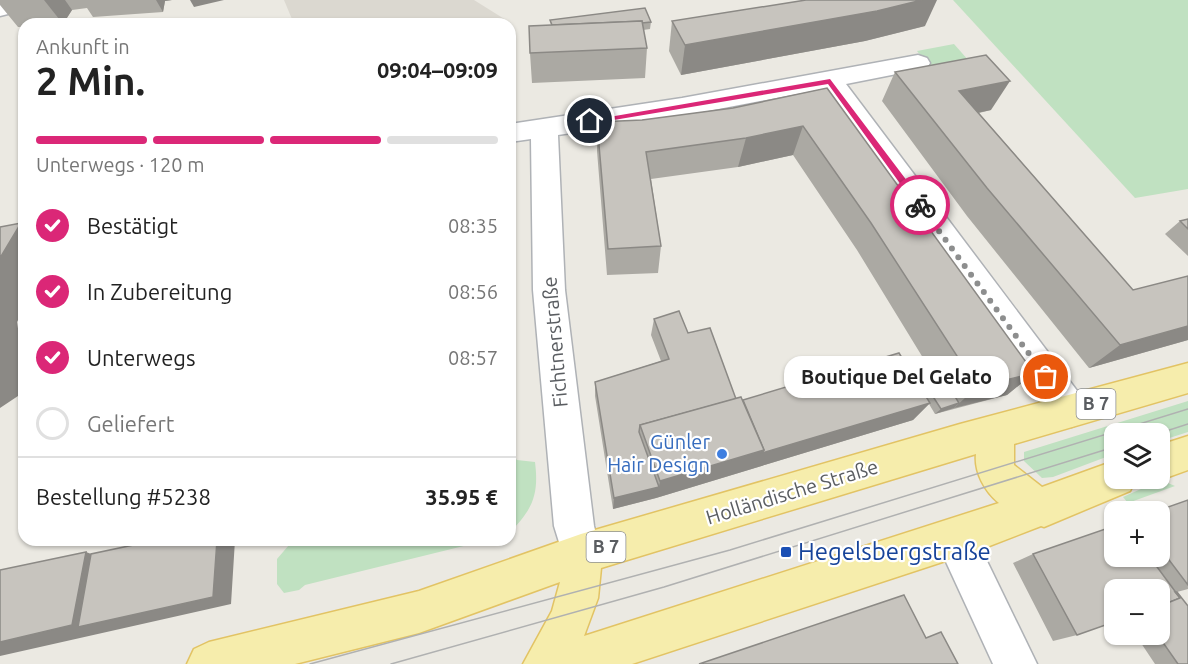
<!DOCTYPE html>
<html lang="de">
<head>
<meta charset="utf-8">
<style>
  body { margin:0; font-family:Ubuntu,sans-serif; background:#f2f2f2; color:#222; height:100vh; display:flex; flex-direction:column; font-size:22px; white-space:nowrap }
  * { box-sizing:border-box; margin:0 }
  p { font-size:20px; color:#767676 }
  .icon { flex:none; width:33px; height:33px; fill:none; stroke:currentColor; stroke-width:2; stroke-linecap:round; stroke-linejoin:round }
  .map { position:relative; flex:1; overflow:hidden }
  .drawer { position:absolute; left:18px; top:18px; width:498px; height:528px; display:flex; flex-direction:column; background:#fff; border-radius:18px; box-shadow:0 2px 4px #0004 }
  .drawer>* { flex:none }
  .buttons { position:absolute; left:1104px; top:423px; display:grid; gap:12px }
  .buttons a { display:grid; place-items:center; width:66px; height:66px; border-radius:12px; background:#fff; box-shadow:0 2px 4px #0004; font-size:30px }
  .pin { position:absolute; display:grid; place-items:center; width:51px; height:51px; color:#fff; margin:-26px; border:3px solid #fff; border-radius:50%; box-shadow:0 2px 6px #0007 }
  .courier { position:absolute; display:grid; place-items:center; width:60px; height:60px; margin:-30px; border:4px solid #db2777; border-radius:50%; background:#fff; color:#222; box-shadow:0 2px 8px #0007 }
  .bubble { position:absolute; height:42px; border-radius:18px; background:#fff; box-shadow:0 2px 4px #0004; font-size:20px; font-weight:700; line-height:42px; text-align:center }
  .headline em { font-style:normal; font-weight:700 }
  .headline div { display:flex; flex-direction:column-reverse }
  .headline { display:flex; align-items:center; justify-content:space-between; height:102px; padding:0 18px }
  h1 { font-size:39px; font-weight:700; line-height:45px }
  .bar { display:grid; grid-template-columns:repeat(4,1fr); gap:9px 6px; align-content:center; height:72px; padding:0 18px }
  .bar i { height:8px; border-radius:4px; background:#e0e0e0 }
  .bar .on { background:#db2777 }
  .bar p { grid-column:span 4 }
  .line { display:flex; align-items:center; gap:15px; padding:0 18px; border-top:2px solid #e0e0e0 }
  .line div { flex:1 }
  ol { padding:0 18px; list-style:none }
  li { display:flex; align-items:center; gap:18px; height:66px }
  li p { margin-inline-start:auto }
  li .icon { padding:6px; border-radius:50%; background:#db2777; color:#fff; stroke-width:4 }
  li:last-child { color:#767676 }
  li i { width:33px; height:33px; border:3px solid #e0e0e0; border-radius:50% }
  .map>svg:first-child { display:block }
</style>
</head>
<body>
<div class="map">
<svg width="1188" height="664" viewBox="0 0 1188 664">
  <rect width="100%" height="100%" fill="#ebe9e2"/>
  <polygon fill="#dbd8d0" points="284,0 474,0 511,23 294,24"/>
  <g fill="#c0e1c1">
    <polygon points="953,0 1188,0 1188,189 1135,198"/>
    <polygon points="954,44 969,61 931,68 917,51"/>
    <polygon points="1188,401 1188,432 1160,441 1160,434 1114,434 1114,454 1053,477 1042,478 1024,461 1024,452"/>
    <path d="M510,453L517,460L535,462C539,494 533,509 510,532Z"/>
    <polygon points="1161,480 1175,486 1128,503 1123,497"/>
    <polygon points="303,540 488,540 305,585 299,590 284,593 277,584 277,559 289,545"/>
  </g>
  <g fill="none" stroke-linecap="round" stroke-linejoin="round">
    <g stroke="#afb2b6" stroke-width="3">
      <g id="minor">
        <polygon points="0,0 16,0 8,14 0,16"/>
        <polygon points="918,55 927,58 930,63 927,68 846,84 1084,400 1089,411 1084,422 1071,427 1058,422 823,89 682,116 558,135 565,290 594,526 601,554 595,568 581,574 567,568 554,526 533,290 531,139 510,142 510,124 682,98"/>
        <polygon points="955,518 969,524 1037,664 993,664 935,538 941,524"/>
      </g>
    </g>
    <g stroke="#e2c364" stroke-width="3">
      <g id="major">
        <path d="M1188,363V393L1014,444V465L1042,487L1114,461V478H1136L1130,491L1044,527L1041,526L979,550L632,664H523L552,611L560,582L419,633L295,664H187L194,649L209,642L419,591L581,534L960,424ZM976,454C974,472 985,492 999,503L584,636L598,598L601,568Z"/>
        <polygon points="1188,436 1188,470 1160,480 1157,478 1160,478 1160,445"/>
      </g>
    </g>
    <use href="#minor" fill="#fff" fill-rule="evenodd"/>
    <use href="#major" fill="#f6edac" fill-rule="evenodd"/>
    <g stroke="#b0b1b1" stroke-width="1.5">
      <polyline points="1157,434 1188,424"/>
      <polyline points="310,664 730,550 1188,409"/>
      <polyline points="391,664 664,587 1114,447"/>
    </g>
  </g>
  <g fill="#aba9a3">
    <polygon points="0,0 172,0 165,1 163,12 93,17 87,8 72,10 63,24 24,24 24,27 18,27 0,5"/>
    <polygon points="550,20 651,22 650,29 643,30 647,48 645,78 532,83 530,53 551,25"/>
    <polygon points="672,21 925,26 865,41 681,75 669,51"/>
    <polygon points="895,72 991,110 979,113 1133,290 1188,276 1188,340 1089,368 967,216 882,101"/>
    <polygon points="827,88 1034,373 1007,395 935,414 929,404 913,420 656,498 613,509 595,396 595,382 661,361 651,335 654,319 688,333 736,399 743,400 912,375 916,370 928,366 857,250 793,155 738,167 651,179 661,246 658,273 607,275 597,151 597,122 642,120 733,108"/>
    <polygon points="1188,219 1188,256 1165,234 1180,221"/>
    <polygon points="1188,500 1188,589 1177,592 1188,664 1155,664 1135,634 1160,634 1160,590 1077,635 1053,641 1013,563 1033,554 1114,556 1160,556 1160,512"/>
  </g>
  <g fill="#8b8985">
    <polygon points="44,0 65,0 72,10 63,24"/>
    <polygon points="156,0 172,0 165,1 163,12"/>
    <polygon points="190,0 224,0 194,7"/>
    <polygon points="922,0 937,0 925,26 865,41 681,75 685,45"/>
    <polygon points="1010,81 991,110 943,120 959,91"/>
    <polygon points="803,126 793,155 738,167 746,138"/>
    <polygon points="21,223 24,225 24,308 17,322 19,335 24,341 24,356 21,358 24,363 24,392 0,408 0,258"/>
    <polygon points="1188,326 1188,340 1089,368 1120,345"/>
    <polygon points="1034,373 1007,395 954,408 977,387"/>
    <polygon points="930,403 913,420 656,498 613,509 614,498 659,487 660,481 764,450"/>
    <polygon points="959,403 954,408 935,414 941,409"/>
    <polygon points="217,540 235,540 231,604 0,656 0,642 86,552 115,563"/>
  </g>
  <g fill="#c7c4be" stroke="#8b8985" stroke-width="1.5">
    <polygon points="806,0 922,0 877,11 685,45 672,21"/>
    <polygon points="645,8 651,22 642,23 642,21 552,25 550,20"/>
    <polygon points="642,21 647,48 530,53 529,26"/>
    <polygon points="986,55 1010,81 959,91 1133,290 1188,276 1188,326 1120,345 987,188 895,72"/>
    <polygon points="827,88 1034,373 977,387 871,223 803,126 746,138 646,152 661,246 608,249 597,122 642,120 733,108"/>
    <polygon points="1188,219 1188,229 1180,221"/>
    <polygon points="21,223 0,258 0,227"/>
    <polygon points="679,311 688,333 710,328 736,399 640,425 639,432 659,487 614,498 595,382 669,359 654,319"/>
    <polygon points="899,353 930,403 762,453 764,450 743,400"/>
    <polygon points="935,364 959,403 941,409 916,370"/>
    <polygon points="741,397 764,450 660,481 640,425"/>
    <polygon points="1188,500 1188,585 1160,548 1160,512 1154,512"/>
    <polygon points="1114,526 1114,556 1149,556 1180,598 1160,606 1160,590 1114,590 1114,622 1077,635 1033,554"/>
    <polygon points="157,540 217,540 213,597 78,627 91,554"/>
    <polygon points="86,552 72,625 0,642 0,570"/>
    <polygon points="1175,592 1177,592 1188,606 1188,664 1178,664 1157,634 1160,634 1160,606 1180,598"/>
    <polygon points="904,595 926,638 941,632 958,664 699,664"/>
  </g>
  <polygon fill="#db2777" points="830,79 923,202 923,207 917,207 828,84 590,124 586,121"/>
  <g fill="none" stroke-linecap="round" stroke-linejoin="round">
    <polyline stroke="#8d8e8e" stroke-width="6" stroke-dasharray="0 10.8" points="920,205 1046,377"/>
  </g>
  <circle fill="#3f7fe0" stroke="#fff" stroke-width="2" cx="722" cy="454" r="6"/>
  <rect fill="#1a4fb4" stroke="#fff" stroke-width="2" x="780" y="546" width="12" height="12" rx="3"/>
  <g text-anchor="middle" stroke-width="4.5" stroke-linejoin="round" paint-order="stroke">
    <g fill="#fff" stroke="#8c8e90" stroke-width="1.5">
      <rect x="1076.5" y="389" width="39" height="30" rx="4.5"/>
      <rect x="586.5" y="532" width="39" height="30" rx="4.5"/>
    </g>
    <g font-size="18" font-weight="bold" fill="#5a5d61">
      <text x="1096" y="410">B 7</text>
      <text x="606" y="553">B 7</text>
    </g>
    <g font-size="20" fill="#5a5d61" stroke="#fff">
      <text transform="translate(555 342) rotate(-95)" y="7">Fichtnerstraße</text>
      <text transform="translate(792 492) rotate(-17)" y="7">Holländische Straße</text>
    </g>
    <g font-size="20" fill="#366cbe" stroke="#fff" text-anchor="end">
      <text x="710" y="449">Günler<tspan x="710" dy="23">Hair Design</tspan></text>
    </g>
    <g font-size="24" fill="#164399" stroke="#fff" text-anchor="start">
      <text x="798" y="560">Hegelsbergstraße</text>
    </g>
  </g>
</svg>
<div class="buttons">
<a><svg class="icon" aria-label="layers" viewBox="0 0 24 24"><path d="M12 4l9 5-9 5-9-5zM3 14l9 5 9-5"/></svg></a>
<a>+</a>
<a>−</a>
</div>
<div class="pin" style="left:1046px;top:377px;background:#ea580c"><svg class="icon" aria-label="bag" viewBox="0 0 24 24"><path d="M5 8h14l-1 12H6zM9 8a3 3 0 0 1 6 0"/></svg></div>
<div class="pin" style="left:590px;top:121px;background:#1f2937"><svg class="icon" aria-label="home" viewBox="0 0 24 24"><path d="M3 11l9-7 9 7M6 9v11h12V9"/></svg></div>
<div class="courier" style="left:920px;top:205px"><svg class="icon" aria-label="bike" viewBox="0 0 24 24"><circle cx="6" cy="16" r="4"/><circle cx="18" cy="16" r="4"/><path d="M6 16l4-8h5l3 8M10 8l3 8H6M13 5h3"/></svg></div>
<div class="bubble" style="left:784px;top:356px;width:225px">Boutique Del Gelato</div>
<section class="drawer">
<div class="headline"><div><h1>2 Min.</h1><p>Ankunft in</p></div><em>09:04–09:09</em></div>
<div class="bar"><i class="on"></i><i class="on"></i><i class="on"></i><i></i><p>Unterwegs · 120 m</p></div>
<ol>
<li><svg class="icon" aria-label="check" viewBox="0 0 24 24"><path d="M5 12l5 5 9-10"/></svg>Bestätigt<p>08:35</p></li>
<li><svg class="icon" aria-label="check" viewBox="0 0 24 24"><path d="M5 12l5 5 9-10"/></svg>In Zubereitung<p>08:56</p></li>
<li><svg class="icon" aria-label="check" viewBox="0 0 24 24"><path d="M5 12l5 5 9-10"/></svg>Unterwegs<p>08:57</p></li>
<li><i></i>Geliefert</li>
</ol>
<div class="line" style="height:78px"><div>Bestellung #5238</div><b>35.95 €</b></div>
</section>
</div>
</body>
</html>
